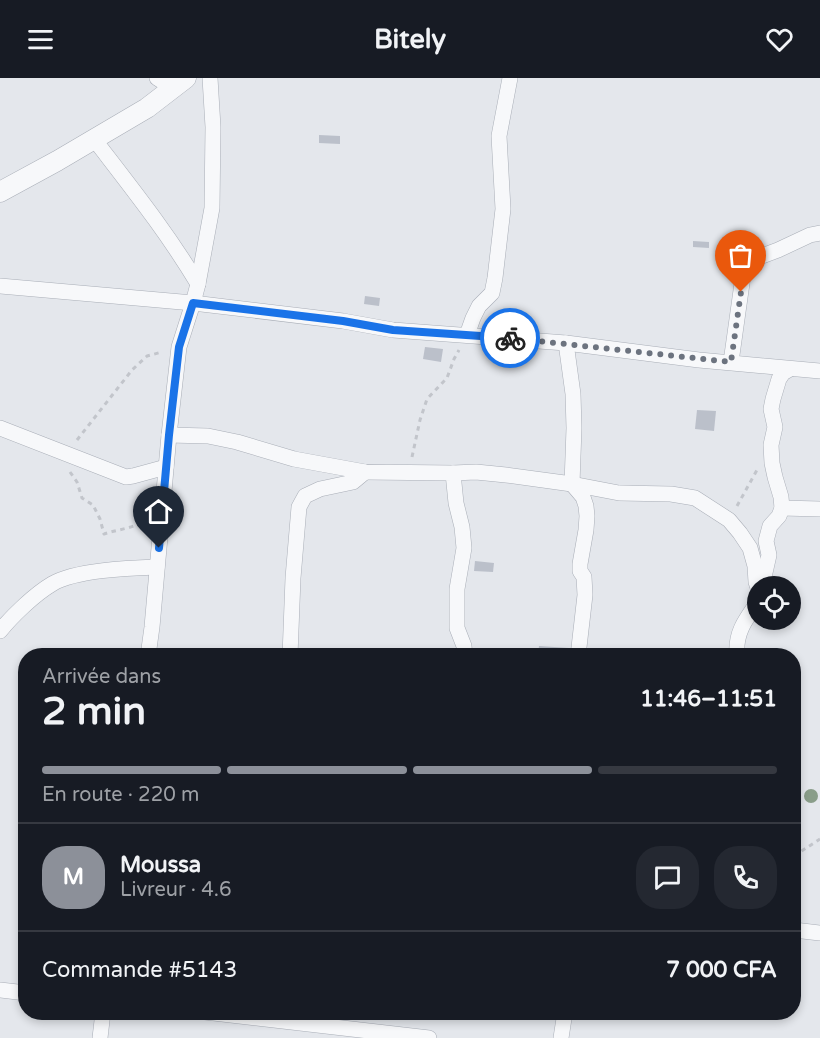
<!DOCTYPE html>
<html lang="fr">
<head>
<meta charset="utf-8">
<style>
  body { margin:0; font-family:"Varela Round",sans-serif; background:#242831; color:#f1f3f6; height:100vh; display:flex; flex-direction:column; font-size:22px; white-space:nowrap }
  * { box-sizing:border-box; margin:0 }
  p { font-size:20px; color:#9ea1a6 }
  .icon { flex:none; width:33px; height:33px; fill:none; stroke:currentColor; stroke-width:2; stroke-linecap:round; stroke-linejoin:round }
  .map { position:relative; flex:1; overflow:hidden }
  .side { position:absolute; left:18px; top:570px; width:783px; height:372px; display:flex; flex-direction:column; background:#171b24; border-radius:24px; box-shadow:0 3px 9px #0003 }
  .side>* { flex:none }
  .controls { position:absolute; left:747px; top:498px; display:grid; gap:12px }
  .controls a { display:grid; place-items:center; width:54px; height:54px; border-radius:50%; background:#171b24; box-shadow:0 3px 9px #0003; font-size:30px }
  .pin { position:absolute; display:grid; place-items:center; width:51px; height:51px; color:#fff; margin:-62px -26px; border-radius:50% 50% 50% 0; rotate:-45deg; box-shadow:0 0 6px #0007 }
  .pin .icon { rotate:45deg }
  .courier { position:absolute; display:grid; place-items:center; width:60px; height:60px; margin:-30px; border:4px solid #1a73e8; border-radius:50%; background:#fff; color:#222; box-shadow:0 2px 8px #0007 }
  .headline em { font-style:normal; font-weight:700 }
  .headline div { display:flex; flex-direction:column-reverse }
  .headline { display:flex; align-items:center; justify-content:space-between; height:102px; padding:0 24px }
  h1 { font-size:39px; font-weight:700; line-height:45px }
  .bar { display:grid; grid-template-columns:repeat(4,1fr); gap:9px 6px; align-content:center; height:72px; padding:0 24px }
  .bar i { height:8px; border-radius:4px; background:#363941 }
  .bar .current { background:#8c9099 }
  .bar p { grid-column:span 4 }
  .line { display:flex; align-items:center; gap:15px; padding:0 24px; border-top:2px solid #363941 }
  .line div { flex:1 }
  .round { display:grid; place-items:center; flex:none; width:63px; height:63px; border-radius:24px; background:#242831 }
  header { display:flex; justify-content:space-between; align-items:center; height:78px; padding:0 24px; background:#171b24; font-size:27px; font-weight:700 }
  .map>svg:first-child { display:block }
</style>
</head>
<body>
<header><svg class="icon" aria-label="menu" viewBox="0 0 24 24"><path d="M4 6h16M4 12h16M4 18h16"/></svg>Bitely<svg class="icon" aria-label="heart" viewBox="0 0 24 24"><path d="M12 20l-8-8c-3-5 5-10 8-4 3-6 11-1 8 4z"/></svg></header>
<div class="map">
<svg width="820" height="960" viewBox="0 0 820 960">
  <rect width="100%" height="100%" fill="#e4e7ec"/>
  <g fill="#bbc0ca">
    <polygon points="319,57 340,58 340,66 319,65"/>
    <polygon points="693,163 709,164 709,170 693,169"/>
    <polygon points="365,218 380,220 379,228 364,226"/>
    <polygon points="425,269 443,271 441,284 423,281"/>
    <polygon points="697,332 716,333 714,353 695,351"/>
    <polygon points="475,483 494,485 493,494 474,493"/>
    <polygon points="539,568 569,570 569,578 538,577"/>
  </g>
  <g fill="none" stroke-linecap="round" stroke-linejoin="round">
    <g stroke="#a9aeb7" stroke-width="16">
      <g id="minor">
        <polyline points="157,0 174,11"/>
        <path d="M94,61C130,108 167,154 198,206"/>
        <polyline points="0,208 193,225 343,243 393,252 566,265 699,282 820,293"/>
        <polyline points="467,257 473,240 479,228 492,215 495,200 503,131 499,58 510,0"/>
        <polyline points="566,265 573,316 574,350 572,406 583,419 586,428 587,438 586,452 580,486 580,493 584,499 585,517 578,578"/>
        <polyline points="731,284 744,191 754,181 778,172 810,157 820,155"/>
        <polyline points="0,350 126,399 133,398 166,389"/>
        <polyline points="169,357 208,358 237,364 294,381 365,394 453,395 456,425 462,449 464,470 457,511 457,550 464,568 465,578"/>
        <polyline points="453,395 476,394 506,397 572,406 619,415 671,416 695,420 729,442 740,455 750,470 755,488 756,504 758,510"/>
        <polyline points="782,430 820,431"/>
        <polyline points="762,508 769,477 766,463 770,448 779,438 782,430 781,419 775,399 772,385 771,367 775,349 771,331 773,321 779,301 783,295 790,291"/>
        <path d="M0,553C12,538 35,516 52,506C75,492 130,490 157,489"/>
        <polyline points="148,578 152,549 169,357 179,269 193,225 198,206 212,130 213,49 210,0"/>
        <polyline points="290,578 293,500 299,429 305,418 320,411 353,404 365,394"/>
        <path d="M737,578C735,555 745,542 758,524"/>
        <polyline points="794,852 820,855"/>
        <polyline points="0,912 26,915"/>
        <polyline points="205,934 429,960"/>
        <polyline points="100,960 103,934"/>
        <polyline points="561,960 565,934"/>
      </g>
    </g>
    <g stroke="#a9aeb7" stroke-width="21">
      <polyline id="tertiary" points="0,114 57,83 147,30 186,0"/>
    </g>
    <g stroke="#c2c5cb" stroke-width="3" stroke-dasharray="4.5 4.5" stroke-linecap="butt">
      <polyline points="77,362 132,292 147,278 162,274"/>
      <polyline points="412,379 420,342 427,321 447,300 454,281 459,272"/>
      <path d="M70,394L77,404L82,420L93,427L100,441L104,456C118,451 133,451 145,442"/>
      <polyline points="737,428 757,392"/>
      <polyline points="794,778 820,761"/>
    </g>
    <use href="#minor" stroke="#f7f8fa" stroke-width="15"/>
    <use href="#tertiary" stroke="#f7f8fa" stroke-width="20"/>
  </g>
  <circle fill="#899d89" cx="811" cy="718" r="7"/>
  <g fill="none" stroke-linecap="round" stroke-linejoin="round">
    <polyline stroke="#6c737f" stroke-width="6" stroke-dasharray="0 10.8" points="510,260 731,284 741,214"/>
    <polyline stroke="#1a73e8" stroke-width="8" points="159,470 169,357 179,269 193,225 343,243 393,252 510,260"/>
  </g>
</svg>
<div class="controls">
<a><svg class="icon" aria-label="locate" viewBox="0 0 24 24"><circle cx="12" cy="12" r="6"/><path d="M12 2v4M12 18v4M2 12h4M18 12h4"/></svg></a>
</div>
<div class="pin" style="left:741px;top:214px;background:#ea580c"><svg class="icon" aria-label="bag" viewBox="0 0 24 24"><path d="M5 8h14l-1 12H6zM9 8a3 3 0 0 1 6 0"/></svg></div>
<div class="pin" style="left:159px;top:470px;background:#1f2937"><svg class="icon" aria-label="home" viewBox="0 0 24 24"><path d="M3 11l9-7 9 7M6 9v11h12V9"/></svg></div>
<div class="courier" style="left:510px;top:260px"><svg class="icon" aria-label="bike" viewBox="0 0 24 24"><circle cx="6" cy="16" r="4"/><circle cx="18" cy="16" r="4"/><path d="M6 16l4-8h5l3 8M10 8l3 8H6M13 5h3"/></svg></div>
<section class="side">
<div class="headline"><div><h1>2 min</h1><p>Arrivée dans</p></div><em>11:46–11:51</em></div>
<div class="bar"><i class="current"></i><i class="current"></i><i class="current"></i><i></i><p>En route · 220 m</p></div>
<div class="line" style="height:108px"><b class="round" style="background:#8c9099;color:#fff">M</b><div><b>Moussa</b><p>Livreur · 4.6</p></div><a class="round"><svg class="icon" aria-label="chat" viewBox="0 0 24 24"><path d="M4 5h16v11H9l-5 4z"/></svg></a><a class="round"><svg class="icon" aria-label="phone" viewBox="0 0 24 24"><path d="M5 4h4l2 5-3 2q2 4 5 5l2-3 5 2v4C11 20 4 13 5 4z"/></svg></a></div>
<div class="line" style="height:78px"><div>Commande #5143</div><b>7 000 CFA</b></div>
</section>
</div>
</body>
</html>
